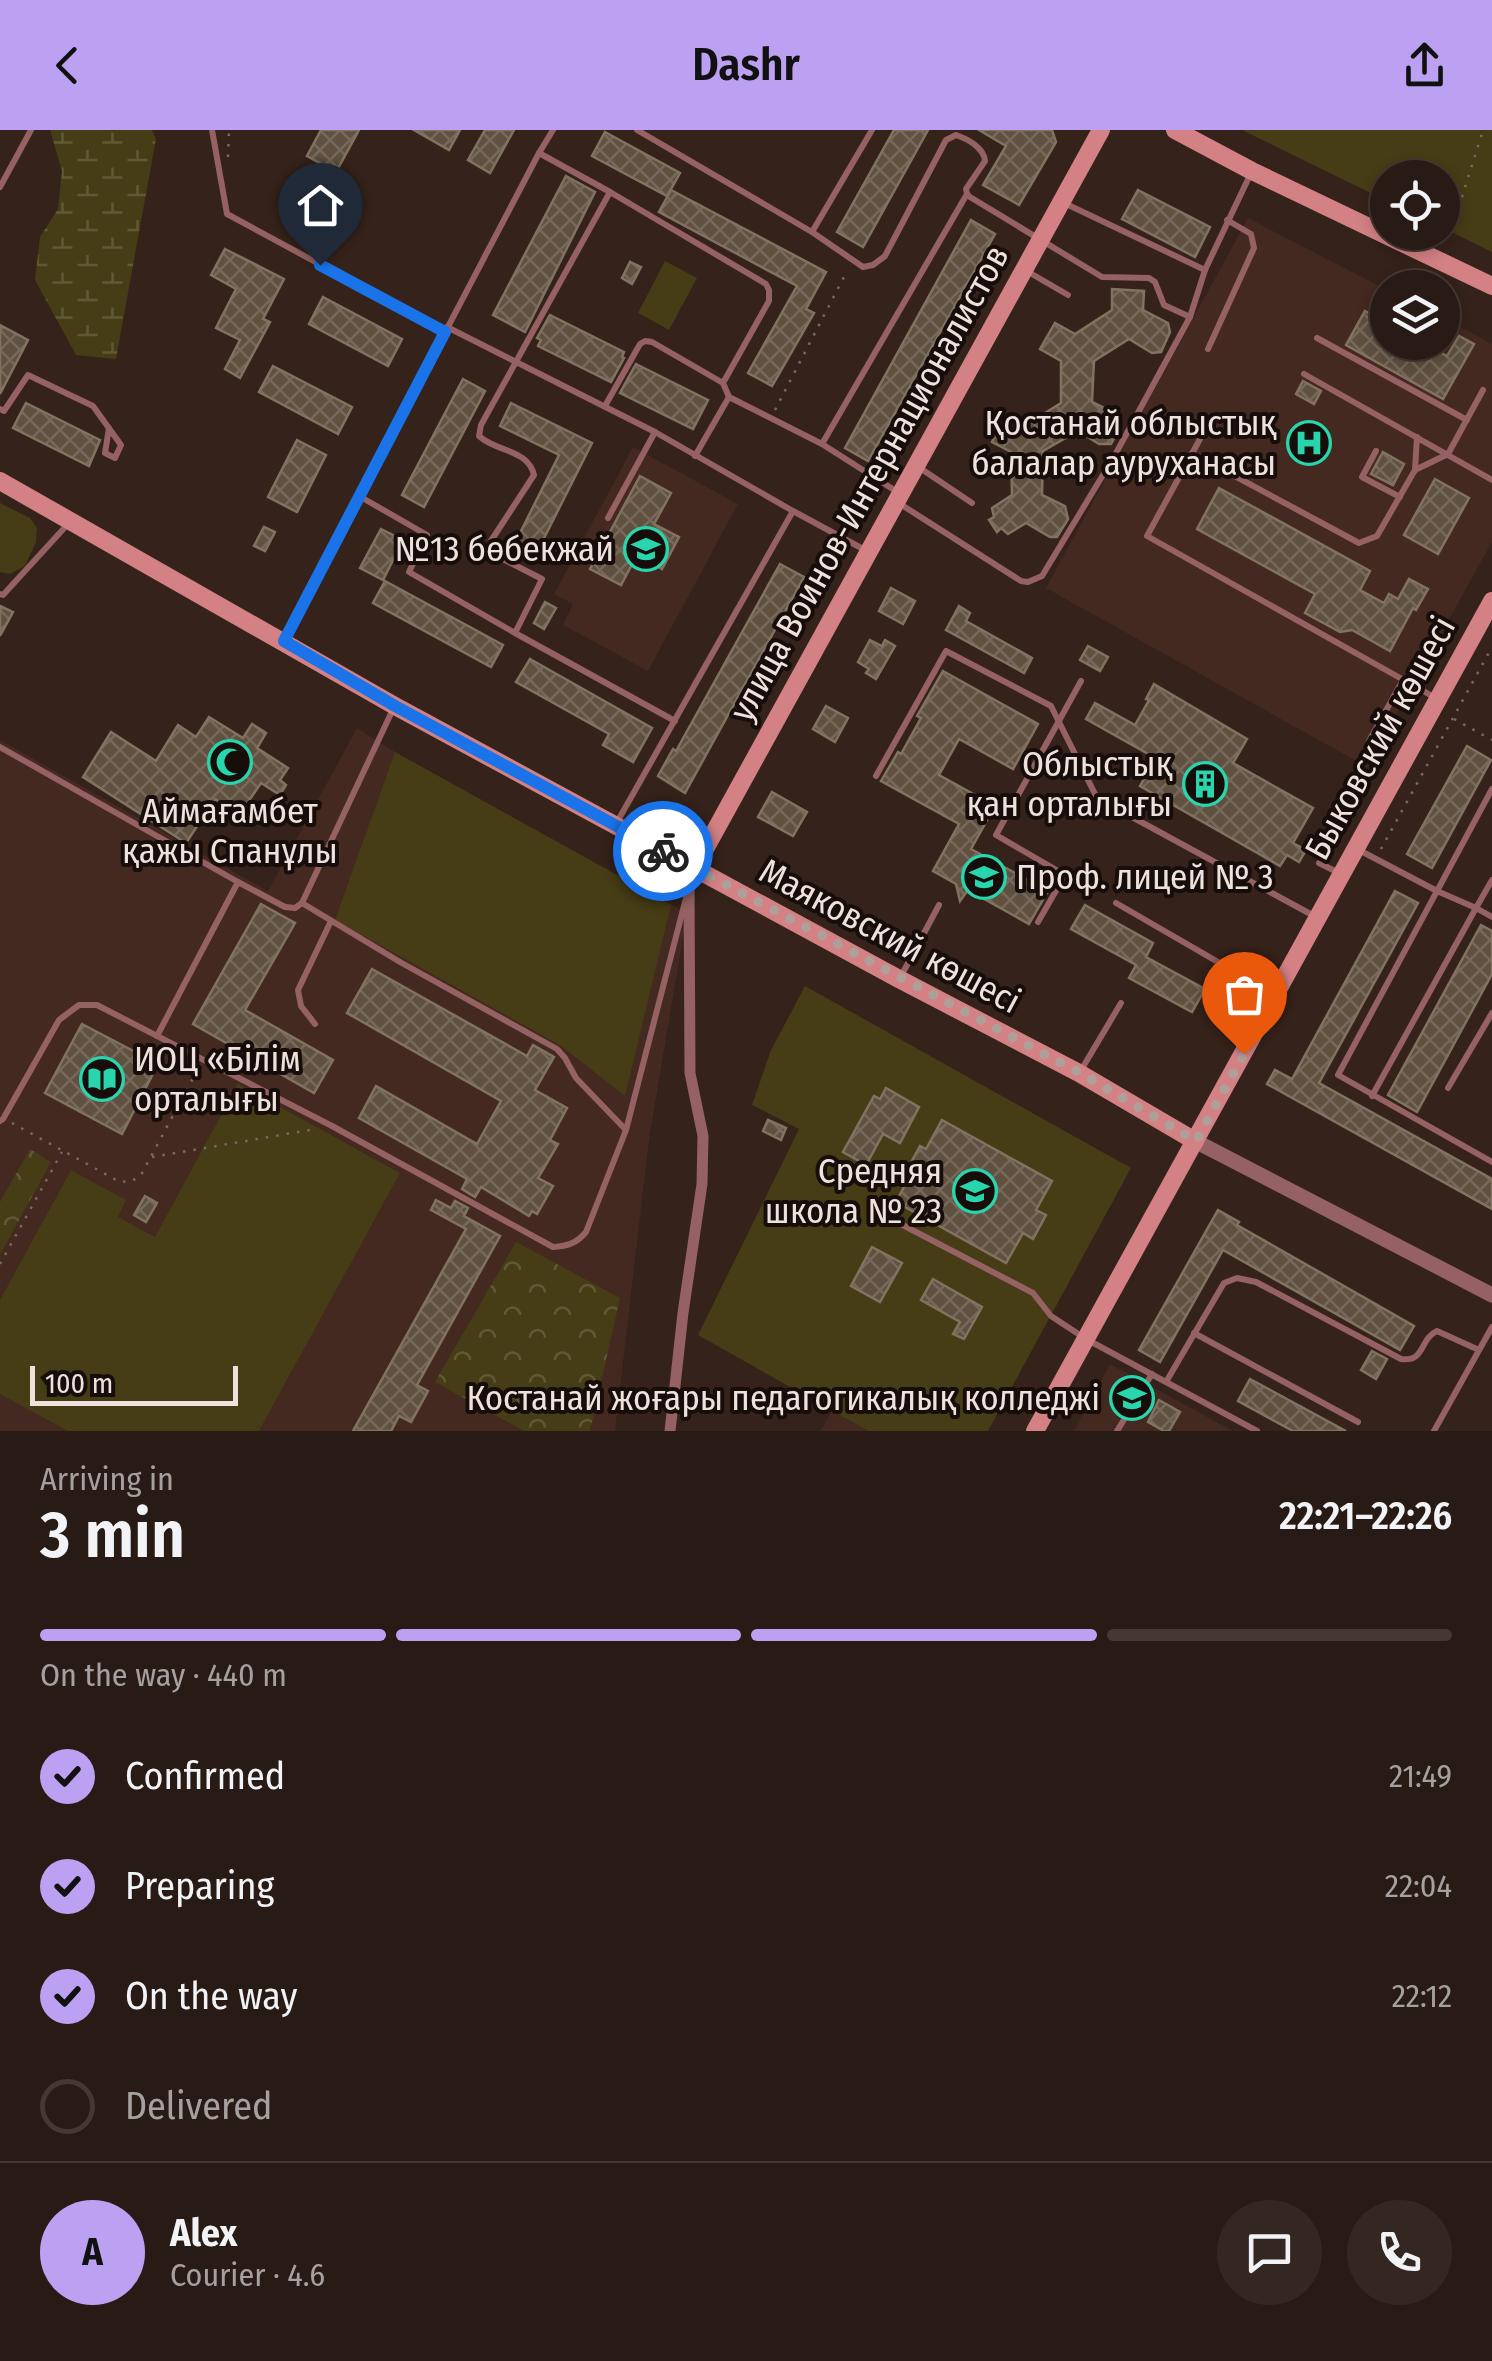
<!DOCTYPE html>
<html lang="en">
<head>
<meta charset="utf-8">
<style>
  body { margin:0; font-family:"Fira Sans Condensed",sans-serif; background:#342722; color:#f1f3f6; height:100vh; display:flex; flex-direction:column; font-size:38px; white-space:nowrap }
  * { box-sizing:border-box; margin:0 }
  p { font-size:32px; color:#a5a1a0 }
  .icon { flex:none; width:55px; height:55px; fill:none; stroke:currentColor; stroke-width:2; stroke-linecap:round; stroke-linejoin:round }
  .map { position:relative; height:1301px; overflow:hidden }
  .panel { display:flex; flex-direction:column; background:#281a14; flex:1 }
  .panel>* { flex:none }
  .tools { position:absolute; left:1370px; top:30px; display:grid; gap:20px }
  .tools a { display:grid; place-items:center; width:90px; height:90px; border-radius:50%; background:#281a14; box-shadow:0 5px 15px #0003,0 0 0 2px #443834; font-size:50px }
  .scale { position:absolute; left:30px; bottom:25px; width:208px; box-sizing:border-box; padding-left:10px; border:5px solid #efe2dc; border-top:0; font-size:28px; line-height:35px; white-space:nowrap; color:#efe2dc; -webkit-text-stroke:8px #170e0b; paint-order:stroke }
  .pin { position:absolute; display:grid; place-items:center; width:85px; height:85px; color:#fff; margin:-102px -42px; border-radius:50% 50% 50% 0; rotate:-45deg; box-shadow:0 0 10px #0007 }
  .pin .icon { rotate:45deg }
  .courier { position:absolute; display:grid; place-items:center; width:100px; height:100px; margin:-50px; border:8px solid #1a73e8; border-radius:50%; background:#fff; color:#222; box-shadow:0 2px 12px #0007 }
  .headline em { font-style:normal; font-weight:600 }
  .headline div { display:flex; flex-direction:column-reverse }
  .headline { display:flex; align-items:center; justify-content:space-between; height:170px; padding:0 40px }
  h1 { font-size:65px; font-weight:600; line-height:75px }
  .bar { display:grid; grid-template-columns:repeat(4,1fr); gap:15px 10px; align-content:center; height:120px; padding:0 40px }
  .bar i { height:12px; border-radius:8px; background:#443834 }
  .bar .on { background:#bca0f2 }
  .bar p { grid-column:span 4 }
  .line { display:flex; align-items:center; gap:25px; padding:0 40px; border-top:2px solid #443834 }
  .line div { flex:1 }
  .round { display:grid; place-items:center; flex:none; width:105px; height:105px; border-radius:52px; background:#342722 }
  ol { padding:0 40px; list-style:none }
  li { display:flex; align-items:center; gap:30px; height:110px }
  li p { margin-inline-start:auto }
  li .icon { padding:10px; border-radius:50%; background:#bca0f2; color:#111; stroke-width:4 }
  li:last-child { color:#a5a1a0 }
  li i { width:55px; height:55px; border:5px solid #443834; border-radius:50% }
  header { display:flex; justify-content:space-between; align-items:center; height:130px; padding:0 40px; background:#bca0f2; color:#111; font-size:45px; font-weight:600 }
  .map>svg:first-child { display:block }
</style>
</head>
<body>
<header><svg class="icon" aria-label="back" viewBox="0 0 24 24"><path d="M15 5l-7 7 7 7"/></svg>Dashr<svg class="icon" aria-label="share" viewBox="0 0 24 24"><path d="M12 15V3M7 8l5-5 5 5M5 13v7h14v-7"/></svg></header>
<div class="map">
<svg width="1492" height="1301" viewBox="0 0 1492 1301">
  <defs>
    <pattern id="wetland-marsh" width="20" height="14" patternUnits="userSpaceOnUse" patternTransform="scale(2.5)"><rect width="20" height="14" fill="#463c15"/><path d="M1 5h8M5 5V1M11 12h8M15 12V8" fill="none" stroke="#615836"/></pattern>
    <pattern id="park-crowns" width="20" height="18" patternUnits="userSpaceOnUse" patternTransform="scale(2.5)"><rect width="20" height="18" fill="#463c15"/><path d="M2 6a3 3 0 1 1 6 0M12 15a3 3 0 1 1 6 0" fill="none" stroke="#615836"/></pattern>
    <pattern id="building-cross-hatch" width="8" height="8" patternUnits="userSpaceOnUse" patternTransform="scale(2.5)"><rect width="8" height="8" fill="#5f5040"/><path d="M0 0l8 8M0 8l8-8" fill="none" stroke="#76695b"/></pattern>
  </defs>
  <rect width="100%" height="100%" fill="#35221a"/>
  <g fill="#43291f">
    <polygon points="1248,88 1387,160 1388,212 1442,212 1443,188 1492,214 1492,412 1367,637 1046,458"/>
    <polygon points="633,317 738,374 648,541 563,495 573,474 554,464"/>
    <polygon points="357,598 395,622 687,783 649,1010 615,1301 0,1301 0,610 268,761"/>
    <polygon points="1110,1234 1233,1301 1074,1301"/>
    <polygon points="832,1281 868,1301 821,1301"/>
  </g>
  <g fill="#463c15">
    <polygon points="1242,0 1492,0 1492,122 1443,98 1442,48 1388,48 1387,71"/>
    <polygon points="665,131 697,148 669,200 638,183"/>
    <polygon points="0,373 30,388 37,398 36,412 25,436 10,444 0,442"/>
    <polygon points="395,622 671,775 625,966 561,916 335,790"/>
    <polygon points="805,856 1131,1038 988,1301 868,1301 698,1205 799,999 752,975 771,920"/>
    <polygon points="238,954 400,1043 259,1301 68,1301 0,1264 0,1170 71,1040 126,1070 118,1087 155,1107"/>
  </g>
  <polygon fill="url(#wetland-marsh)" points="50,0 152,0 156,9 116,229 76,225 35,150 40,107 58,79 62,41"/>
  <g fill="url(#park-crowns)">
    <polygon points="30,1019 51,1032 0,1125 0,1072"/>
    <polygon points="516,1112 620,1168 590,1301 524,1301 435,1252"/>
  </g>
  <g fill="url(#building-cross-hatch)" stroke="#827260" stroke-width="2.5">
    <polygon points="321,0 359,0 336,42 307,26"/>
    <polygon points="414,0 460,0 449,20"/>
    <polygon points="485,0 514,0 490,43 468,30"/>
    <polygon points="894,0 928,0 863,117 837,102"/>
    <polygon points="979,0 1052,0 1056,12 1019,75 983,55 1006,16"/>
    <polygon points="605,2 680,43 667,66 592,26"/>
    <polygon points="566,46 595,62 525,202 493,185"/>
    <polygon points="671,60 826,142 806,179 814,183 772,256 748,243 797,156 659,82"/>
    <polygon points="1138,60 1210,97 1195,127 1122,89"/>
    <polygon points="971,90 995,104 868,331 845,318"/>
    <polygon points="225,119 284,149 263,189 270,192 240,248 225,239 240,210 216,198 236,159 211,145"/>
    <polygon points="630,132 641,137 632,154 622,148"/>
    <polygon points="1112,159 1144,161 1143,180 1168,193 1170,202 1161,222 1152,223 1129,209 1094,231 1092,272 1117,284 1120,297 1111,314 1099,314 1078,301 1043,321 1042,365 1065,376 1068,389 1057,407 1050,407 1026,393 1008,404 1001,398 997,402 989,390 994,387 992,378 1012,365 1011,322 992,312 1006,286 1024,296 1061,273 1061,231 1040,219 1055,193 1075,204 1112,180"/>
    <polygon points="323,167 402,209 388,236 309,194"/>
    <polygon points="1365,181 1388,193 1388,212 1422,212 1447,226 1459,206 1474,214 1443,269 1346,215"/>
    <polygon points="550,185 624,222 622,227 624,228 611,252 538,216 541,210 537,208"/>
    <polygon points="0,195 28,210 0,264"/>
    <polygon points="636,234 708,270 693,299 620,263"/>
    <polygon points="273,236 352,277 338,304 259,262"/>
    <polygon points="463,249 485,261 424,377 402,365"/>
    <polygon points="1303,251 1321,261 1314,274 1296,264"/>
    <polygon points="26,273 100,310 89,336 13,298"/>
    <polygon points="511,273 592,313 536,424 515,413 559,325 500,296"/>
    <polygon points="297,310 326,325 297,382 268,367"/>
    <polygon points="1383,322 1404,334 1393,355 1371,344"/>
    <polygon points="640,346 671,363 654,394 679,407 662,439 637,425 621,455 590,439"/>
    <polygon points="1435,349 1469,368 1438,424 1404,405"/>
    <polygon points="1219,358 1370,441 1360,460 1384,473 1389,464 1398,469 1409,449 1428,459 1416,480 1413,478 1390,521 1352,500 1340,502 1305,483 1315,464 1197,399"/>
    <polygon points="264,397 275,402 265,421 254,416"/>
    <polygon points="381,399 403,410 383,450 360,438"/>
    <polygon points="780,434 804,447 685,663 658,646 673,619 676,621"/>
    <polygon points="385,451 503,515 491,537 373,473"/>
    <polygon points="891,458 915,471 903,494 879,481"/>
    <polygon points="545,472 556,478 544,499 534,493"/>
    <polygon points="0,476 13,482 0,506"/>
    <polygon points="959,476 970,483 966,491 1032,528 1024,543 946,500"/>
    <polygon points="870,510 882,516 885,510 895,516 876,549 866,543 869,539 858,532"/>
    <polygon points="1088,516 1108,527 1100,541 1080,530"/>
    <polygon points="530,529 652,598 633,632 603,615 609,604 516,552"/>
    <polygon points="943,541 1038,594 1013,639 959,609 939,645 995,676 971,719 1048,761 1029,794 968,760 960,771 956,754 933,741 959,694 881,651 898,622 901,624 921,588 917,586"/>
    <polygon points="1154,554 1247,609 1233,633 1313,678 1293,713 1306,720 1299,732 1287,725 1280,736 1140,656 1151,637 1145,634 1150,625 1086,589 1095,573 1135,595 1149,570 1146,569"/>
    <polygon points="826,576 848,588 835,612 813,599"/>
    <polygon points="209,587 243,608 252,594 266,603 257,618 288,638 280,650 286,655 280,665 261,653 246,675 241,672 235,682 215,669 186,713 83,647 111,602 156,631 178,595 196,607"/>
    <polygon points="1467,616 1491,630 1432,738 1407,724"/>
    <polygon points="772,662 807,682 793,706 758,687"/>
    <polygon points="1395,761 1418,773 1319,953 1492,1049 1492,1079 1267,954 1275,940 1292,949"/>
    <polygon points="261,774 295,793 245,880 333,930 314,963 193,894"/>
    <polygon points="1085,775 1153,813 1146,827 1205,859 1192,882 1129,848 1136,835 1071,799"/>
    <polygon points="1481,795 1492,801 1492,844 1417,982 1388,965"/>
    <polygon points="372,839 527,926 533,915 554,927 535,960 567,978 550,1010 558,1014 538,1048 553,1056 537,1084 532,1081 529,1086 481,1057 475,1067 462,1059 467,1049 359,988 376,956 477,1014 501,971 347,883"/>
    <polygon points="82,894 158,934 122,1004 45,963"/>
    <polygon points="886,958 919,977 900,1013 883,1004 866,1035 843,1022 874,966 880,969"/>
    <polygon points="768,990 786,998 781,1010 763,1001"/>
    <polygon points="942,990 1052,1051 1036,1080 1046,1085 1033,1109 1023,1103 1006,1133 896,1072 912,1042 907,1040 920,1016 926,1019"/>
    <polygon points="145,1066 157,1073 146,1092 134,1085"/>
    <polygon points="436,1070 451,1078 455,1071 468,1078 464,1086 500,1106 417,1255 428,1261 411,1292 399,1286 391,1301 353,1301 466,1099 431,1080"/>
    <polygon points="1218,1080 1239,1092 1237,1095 1414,1196 1400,1220 1223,1120 1160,1232 1139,1220"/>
    <polygon points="872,1117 902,1133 880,1172 851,1156"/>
    <polygon points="933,1149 982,1177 964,1209 953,1204 960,1192 921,1170"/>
    <polygon points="1372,1221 1387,1229 1376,1249 1361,1240"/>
    <polygon points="1250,1249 1346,1301 1293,1301 1238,1271"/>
    <polygon points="1159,1270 1180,1282 1169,1301 1164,1301 1148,1292"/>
  </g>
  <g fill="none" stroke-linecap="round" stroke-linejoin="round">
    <g stroke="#7a6962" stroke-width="2.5" stroke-dasharray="2.5 8" stroke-linecap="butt">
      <polyline points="228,27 229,0"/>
      <polyline points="1438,114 1462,67 1483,0"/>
      <polyline points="775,280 847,141"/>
      <polyline points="1454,589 1492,610"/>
      <polyline points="1381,719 1492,517"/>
      <polyline points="12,993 120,1052 132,1051 141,1045 198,939"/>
      <polyline points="152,1027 316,999"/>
      <polyline points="0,1134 62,1022"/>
    </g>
    <g stroke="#956163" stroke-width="6">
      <polyline points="212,0 227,84 445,202"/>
      <path d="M637,0L812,102L863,137L873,135L885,126L946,10L956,5C968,9 984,18 985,31L966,59L967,64L970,67L1102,147L1149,148L1155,152L1164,175L1190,187"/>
      <polyline points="539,23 610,62 766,154 769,160 769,171 723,253 729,267 822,314 899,363"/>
      <polyline points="0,57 31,0"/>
      <polyline points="1062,72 1205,140"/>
      <polyline points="812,102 872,0"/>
      <polyline points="1025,140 1068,165"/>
      <polyline points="447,197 655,302 793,381 865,420"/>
      <polyline points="1317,208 1467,290"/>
      <polyline points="1208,219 1254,118 1251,104 1227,90"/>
      <polyline points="1304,244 1492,350"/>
      <polyline points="605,276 640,214 645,211 652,212 723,253"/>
      <polyline points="0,279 4,281 28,245 93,276 121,315 115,328 105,323 109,298"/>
      <polyline points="1200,309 1147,406 1434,567"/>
      <polyline points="822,314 967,64"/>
      <polyline points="1376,321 1362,347 1400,367"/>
      <polyline points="1192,323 1359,413 1377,406 1415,340 1448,324 1483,260"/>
      <polyline points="695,326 729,267"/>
      <polyline points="917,336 972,373"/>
      <polyline points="1415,340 1417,307"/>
      <path d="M359,366L427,405L409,442L515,503L542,449L485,420L534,345C528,319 496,322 479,306L481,295L610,62"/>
      <polyline points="897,372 1021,451 1028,452 1042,446 1115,325 1190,187 1205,140 1250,45"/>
      <polyline points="608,388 655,302"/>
      <polyline points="0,464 3,465 67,395"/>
      <polyline points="515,503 675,591"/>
      <polyline points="284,510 539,23 553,0"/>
      <polyline points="1369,611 1403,550"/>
      <polyline points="0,617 238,752 285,777 295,778 302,773 394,577"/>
      <polyline points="876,646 946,521 1051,576 1097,668 1316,787"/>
      <polyline points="1492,659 1338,945 1492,1032"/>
      <polyline points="616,694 793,381"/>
      <polyline points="1357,719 1437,761 1476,778 1492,750"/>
      <polyline points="1319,733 1341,744"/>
      <polyline points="302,773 400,832 557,919 565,928 576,948 625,999"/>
      <polyline points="1116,773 1275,865"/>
      <polyline points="1038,792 1065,745 996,705 1081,551"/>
      <polyline points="900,848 939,775"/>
      <polyline points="315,894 301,876 298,860 331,791"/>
      <polyline points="157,906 238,752"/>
      <polyline points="1080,942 1121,873"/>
      <polyline points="1448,958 1492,883"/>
      <polyline points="1372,966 1476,778 1492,787"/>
      <path d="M0,991L3,989L59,890L79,875H97L332,996L553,1117C567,1116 576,1114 586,1102L626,1000L686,768"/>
      <polyline points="893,1090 1033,1163 1051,1186 1086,1209 1257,1301"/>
      <polyline points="1194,1203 1358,1292"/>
      <path d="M1166,1252L1224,1153L1237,1148L1256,1152L1401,1229C1426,1232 1419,1209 1437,1201L1479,1220"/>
      <polyline points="1117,1301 1152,1244"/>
      <polyline points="1434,1301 1492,1197"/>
    </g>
    <polyline stroke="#956163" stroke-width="11" points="670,1301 683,1183 702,1054 703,1006 690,943 689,757 694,739"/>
    <polyline stroke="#956163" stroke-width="15" points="1195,1011 1492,1165"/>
    <g stroke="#d38185" stroke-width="18">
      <polyline points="1175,0 1252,41 1492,156"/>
      <polyline points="0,351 395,576 899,849 1079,943 1195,1011"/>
      <polyline points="694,739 1101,0"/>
      <polyline points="1035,1301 1492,471"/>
    </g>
  </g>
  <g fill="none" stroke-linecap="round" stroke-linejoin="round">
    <polyline stroke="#ae9f98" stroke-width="10" stroke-dasharray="0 18" points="663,721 1080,943 1196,1011 1244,924"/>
    <polyline stroke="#1a73e8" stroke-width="12" points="320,135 445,202 284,511 395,576 663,721"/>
  </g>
  <defs>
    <g id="hospital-ring" transform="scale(2.25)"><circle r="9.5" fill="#170e0b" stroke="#28d5ad" stroke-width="1.5"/><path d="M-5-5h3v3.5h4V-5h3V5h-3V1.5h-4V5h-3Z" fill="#28d5ad"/></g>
    <g id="school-ring" transform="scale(2.25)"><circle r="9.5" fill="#170e0b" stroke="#28d5ad" stroke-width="1.5"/><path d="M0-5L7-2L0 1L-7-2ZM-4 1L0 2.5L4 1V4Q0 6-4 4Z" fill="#28d5ad"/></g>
    <g id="mosque-ring" transform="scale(2.25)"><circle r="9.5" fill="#170e0b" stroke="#28d5ad" stroke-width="1.5"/><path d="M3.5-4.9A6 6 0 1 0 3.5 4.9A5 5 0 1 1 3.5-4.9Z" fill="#28d5ad"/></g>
    <g id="building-ring" transform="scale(2.25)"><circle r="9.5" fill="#170e0b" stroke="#28d5ad" stroke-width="1.5"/><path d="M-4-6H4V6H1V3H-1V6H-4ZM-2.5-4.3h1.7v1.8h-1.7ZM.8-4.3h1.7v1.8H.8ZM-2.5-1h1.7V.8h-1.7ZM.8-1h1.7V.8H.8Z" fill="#28d5ad"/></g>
    <g id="university-ring" transform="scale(2.25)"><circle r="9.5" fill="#170e0b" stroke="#28d5ad" stroke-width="1.5"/><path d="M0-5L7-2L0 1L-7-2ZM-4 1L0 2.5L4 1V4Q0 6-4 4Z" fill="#28d5ad"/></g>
    <g id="library-ring" transform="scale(2.25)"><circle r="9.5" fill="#170e0b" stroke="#28d5ad" stroke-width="1.5"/><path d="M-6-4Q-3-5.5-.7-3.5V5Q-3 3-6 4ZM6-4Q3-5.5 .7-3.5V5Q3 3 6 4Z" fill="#28d5ad"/></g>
  </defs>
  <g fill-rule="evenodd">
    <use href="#hospital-ring" x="1309" y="313"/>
    <use href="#school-ring" x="646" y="419"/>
    <use href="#mosque-ring" x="230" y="632"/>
    <use href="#building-ring" x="1205" y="654"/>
    <use href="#university-ring" x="984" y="747"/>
    <use href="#library-ring" x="102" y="949"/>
    <use href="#school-ring" x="975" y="1061"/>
    <use href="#university-ring" x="1132" y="1268"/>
  </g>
  <g text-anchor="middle" stroke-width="8" stroke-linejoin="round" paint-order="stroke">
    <g font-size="35" fill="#efe2dc" stroke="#170e0b" text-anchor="end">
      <text x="1276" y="305">Қостанай облыстық<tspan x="1276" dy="40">балалар ауруханасы</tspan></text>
      <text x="614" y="431">№13 бөбекжай</text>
      <text x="1172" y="646">Облыстық<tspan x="1172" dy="40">қан орталығы</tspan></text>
      <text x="230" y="693" text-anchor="middle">Аймағамбет<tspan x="230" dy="40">қажы Спанұлы</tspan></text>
      <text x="1016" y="759" text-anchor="start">Проф. лицей № 3</text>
      <text x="134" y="941" text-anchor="start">ИОЦ «Білім<tspan x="134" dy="40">орталығы</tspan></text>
      <text x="942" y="1053">Средняя<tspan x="942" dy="40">школа № 23</tspan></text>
      <text x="1100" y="1280">Костанай жоғары педагогикалық колледжі</text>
    </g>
    <g font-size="35" fill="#efe2dc" stroke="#170e0b">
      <text transform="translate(869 353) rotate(-61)" y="12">улица Воинов-Интернационалистов</text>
      <text transform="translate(1380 608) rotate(-61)" y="12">Быковский көшесі</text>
      <text transform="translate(890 806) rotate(28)" y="12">Маяковский көшесі</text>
    </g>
  </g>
</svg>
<div class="tools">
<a><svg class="icon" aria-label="locate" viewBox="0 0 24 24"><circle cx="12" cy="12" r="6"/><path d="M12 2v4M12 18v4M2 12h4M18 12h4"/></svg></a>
<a><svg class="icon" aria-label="layers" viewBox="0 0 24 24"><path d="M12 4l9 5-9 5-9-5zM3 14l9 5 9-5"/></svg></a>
</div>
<div class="scale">100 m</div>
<div class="pin" style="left:1244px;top:924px;background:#ea580c"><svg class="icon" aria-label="bag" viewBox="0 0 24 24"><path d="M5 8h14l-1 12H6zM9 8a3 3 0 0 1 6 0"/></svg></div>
<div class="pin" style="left:320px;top:135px;background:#1f2937"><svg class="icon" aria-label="home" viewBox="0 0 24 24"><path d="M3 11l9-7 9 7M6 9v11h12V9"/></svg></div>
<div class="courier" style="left:663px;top:721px"><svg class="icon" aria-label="bike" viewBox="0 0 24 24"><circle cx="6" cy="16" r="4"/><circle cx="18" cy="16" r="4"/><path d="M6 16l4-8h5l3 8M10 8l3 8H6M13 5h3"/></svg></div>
</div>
<section class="panel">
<div class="headline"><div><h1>3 min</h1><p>Arriving in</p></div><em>22:21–22:26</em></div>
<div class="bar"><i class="on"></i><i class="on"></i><i class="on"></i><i></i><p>On the way · 440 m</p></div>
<ol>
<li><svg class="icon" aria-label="check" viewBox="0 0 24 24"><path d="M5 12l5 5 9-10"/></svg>Confirmed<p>21:49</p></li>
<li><svg class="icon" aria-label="check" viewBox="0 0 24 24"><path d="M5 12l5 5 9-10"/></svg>Preparing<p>22:04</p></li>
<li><svg class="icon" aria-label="check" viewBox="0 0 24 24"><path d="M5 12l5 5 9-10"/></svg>On the way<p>22:12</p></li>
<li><i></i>Delivered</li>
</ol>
<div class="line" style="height:180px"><b class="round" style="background:#bca0f2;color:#111">A</b><div><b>Alex</b><p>Courier · 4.6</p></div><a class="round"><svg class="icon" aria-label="chat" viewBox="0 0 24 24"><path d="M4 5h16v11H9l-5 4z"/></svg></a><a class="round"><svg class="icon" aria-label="phone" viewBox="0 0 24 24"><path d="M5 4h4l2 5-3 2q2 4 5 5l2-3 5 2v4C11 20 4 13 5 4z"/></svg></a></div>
</section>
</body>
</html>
